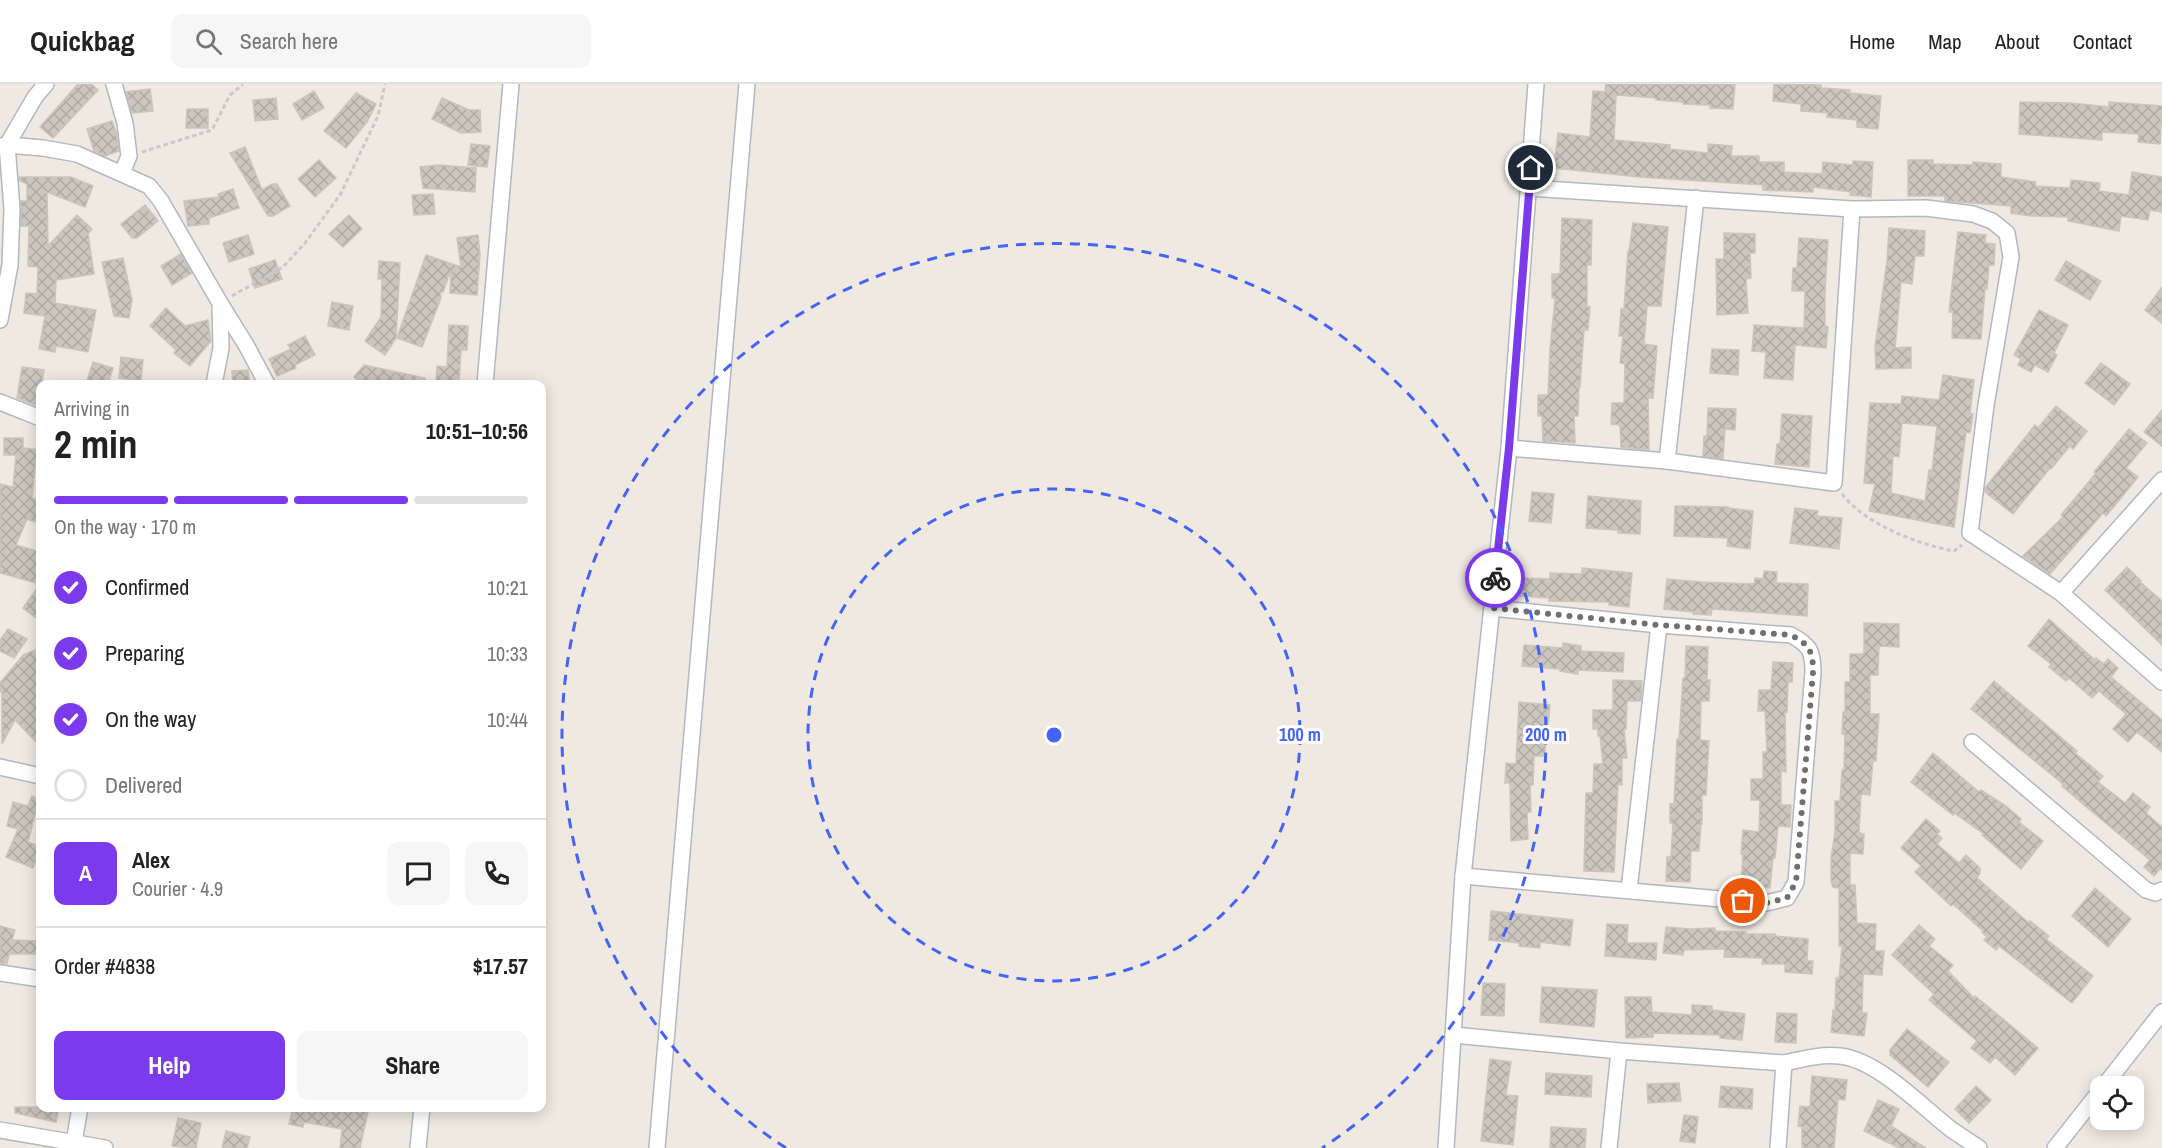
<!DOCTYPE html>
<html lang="en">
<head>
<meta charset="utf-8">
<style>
  body { margin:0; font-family:"Archivo Narrow",sans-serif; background:#f6f6f6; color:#222; height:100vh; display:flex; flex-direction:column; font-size:22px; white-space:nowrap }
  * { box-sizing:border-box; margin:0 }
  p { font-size:20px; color:#767676 }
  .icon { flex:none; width:33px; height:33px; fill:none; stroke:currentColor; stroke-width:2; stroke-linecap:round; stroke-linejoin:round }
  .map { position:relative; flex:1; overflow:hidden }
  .drawer { position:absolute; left:36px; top:296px; width:510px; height:732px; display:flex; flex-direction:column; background:#fff; border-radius:12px; box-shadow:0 3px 15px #0003 }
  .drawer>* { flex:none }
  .fabs { position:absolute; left:2090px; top:992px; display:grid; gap:12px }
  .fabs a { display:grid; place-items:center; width:54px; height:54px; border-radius:12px; background:#fff; box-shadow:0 3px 15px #0003; font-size:30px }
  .pin { position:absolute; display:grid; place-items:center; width:51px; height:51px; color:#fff; margin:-26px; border:3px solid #fff; border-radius:50%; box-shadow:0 2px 6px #0007 }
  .courier { position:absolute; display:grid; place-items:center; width:60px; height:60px; margin:-30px; border:4px solid #7c3aed; border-radius:50%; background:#fff; color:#222; box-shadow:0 2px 8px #0007 }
  .summary em { font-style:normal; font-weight:700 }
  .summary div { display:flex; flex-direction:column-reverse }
  .summary { display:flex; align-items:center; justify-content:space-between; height:102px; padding:0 18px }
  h1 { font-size:39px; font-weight:700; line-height:45px }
  .bar { display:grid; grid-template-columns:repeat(4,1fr); gap:9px 6px; align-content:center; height:72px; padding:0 18px }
  .bar i { height:8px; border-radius:4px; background:#e0e0e0 }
  .bar .current { background:#7c3aed }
  .bar p { grid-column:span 4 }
  .line { display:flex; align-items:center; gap:15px; padding:0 18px; border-top:2px solid #e0e0e0 }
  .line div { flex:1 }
  .round { display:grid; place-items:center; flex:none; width:63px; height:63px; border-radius:12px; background:#f6f6f6 }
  ol { padding:0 18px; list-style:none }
  li { display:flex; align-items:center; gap:18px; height:66px }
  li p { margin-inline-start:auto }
  li .icon { padding:6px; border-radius:50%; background:#7c3aed; color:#fff; stroke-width:4 }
  li:last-child { color:#767676 }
  li i { width:33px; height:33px; border:3px solid #e0e0e0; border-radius:50% }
  .cta { display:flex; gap:12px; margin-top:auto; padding:12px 18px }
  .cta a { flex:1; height:69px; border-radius:12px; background:#7c3aed; color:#fff; font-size:24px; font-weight:700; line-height:69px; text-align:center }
  .cta a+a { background:#f6f6f6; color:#222 }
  header { display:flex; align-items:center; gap:36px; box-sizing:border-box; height:84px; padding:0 30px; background:#fff; border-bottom:2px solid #e0e0e0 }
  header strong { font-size:28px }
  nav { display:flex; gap:33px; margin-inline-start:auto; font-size:21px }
  .search { width:420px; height:54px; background:#f6f6f6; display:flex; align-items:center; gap:15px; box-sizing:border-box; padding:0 21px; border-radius:12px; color:#767676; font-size:22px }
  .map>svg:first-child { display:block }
</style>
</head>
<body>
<header>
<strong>Quickbag</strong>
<div class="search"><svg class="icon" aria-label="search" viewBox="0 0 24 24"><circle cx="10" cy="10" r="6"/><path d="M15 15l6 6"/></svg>Search here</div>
<nav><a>Home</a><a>Map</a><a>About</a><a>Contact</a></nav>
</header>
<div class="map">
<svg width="2162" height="1064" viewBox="0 0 2162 1064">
  <defs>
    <pattern id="building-cross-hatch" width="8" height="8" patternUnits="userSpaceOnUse" patternTransform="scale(1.5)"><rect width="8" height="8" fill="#cbc7bf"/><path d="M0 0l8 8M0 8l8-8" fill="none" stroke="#afaba4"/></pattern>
  </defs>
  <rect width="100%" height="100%" fill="#efe9e1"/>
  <g fill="url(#building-cross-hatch)" stroke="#cbc5ba" stroke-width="1.5" fill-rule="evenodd">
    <polygon points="78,0 91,0 98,6 53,54 40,43"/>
    <polygon points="1606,0 1735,0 1733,25 1710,24 1710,21 1683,20 1683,18 1656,16 1656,14 1616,11 1614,56 1670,61 1670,65 1708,69 1708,60 1732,62 1731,72 1759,72 1759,78 1784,78 1784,88 1822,90 1823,78 1853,81 1853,77 1873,78 1871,113 1850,111 1851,108 1813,103 1813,108 1763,106 1763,101 1640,93 1554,84 1558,49 1590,53 1593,7 1605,8"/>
    <polygon points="1774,0 1821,1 1821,4 1850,6 1849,9 1881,12 1878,45 1857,43 1857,36 1827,33 1828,29 1801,27 1801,20 1773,17"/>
    <polygon points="150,5 153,27 132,29 126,8"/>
    <polygon points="314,7 324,24 302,36 293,20"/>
    <polygon points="356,9 376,20 367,38 346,64 324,47"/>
    <polygon points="276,14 278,35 255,37 253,16"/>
    <polygon points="442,14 469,26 480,26 481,48 461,49 432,35"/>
    <polygon points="2020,18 2071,19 2109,23 2109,18 2162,22 2160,60 2138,58 2139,50 2102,48 2102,56 2019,50"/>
    <polygon points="187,25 208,25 208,44 186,44"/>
    <polygon points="112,37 116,48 119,67 105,72 94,67 87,45"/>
    <polygon points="471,60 490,62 487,83 468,81"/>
    <polygon points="245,63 262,106 272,100 277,100 290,122 273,132 268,132 230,69"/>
    <polygon points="319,76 336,94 315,113 298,95"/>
    <polygon points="1908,76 1933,76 1933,80 1973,81 1973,78 2001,80 2001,93 2036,98 2035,102 2070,104 2071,96 2100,99 2099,107 2129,111 2132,88 2162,93 2162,128 2150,126 2148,136 2121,132 2119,147 2068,137 2068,133 2031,132 2011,129 2011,122 1945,117 1945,112 1908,112"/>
    <polygon points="439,81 476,84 475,108 423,104 420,83"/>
    <polygon points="19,93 71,93 93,102 85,123 47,108 48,162 77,131 92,145 88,150 94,190 56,196 55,219 96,226 88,268 56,262 55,268 39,265 45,232 24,229 26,209 37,210 38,183 28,182 29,142 21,142 21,117 27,117 27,100 20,97"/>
    <polygon points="233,105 239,124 209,134 209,140 188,142 184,117 219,113 218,110"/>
    <polygon points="433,110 435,130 414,131 412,111"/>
    <polygon points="145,121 158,137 137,154 132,154 121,140"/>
    <polygon points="349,131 362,145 343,163 329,150"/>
    <polygon points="1562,134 1592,136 1591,181 1587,181 1587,223 1590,223 1588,246 1584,246 1580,303 1579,303 1578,332 1574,332 1575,359 1543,357 1542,332 1538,332 1538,311 1548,311 1550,266 1555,214 1552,214 1552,190 1560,190"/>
    <polygon points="1633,139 1668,143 1661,222 1647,222 1644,260 1657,262 1653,314 1648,314 1649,366 1621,363 1620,341 1611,340 1612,319 1624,319 1625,280 1620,279 1623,252 1619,252 1621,225 1624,225 1628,167 1629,167"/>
    <polygon points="1889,144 1925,147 1924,172 1915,172 1912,200 1901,198 1895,264 1911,263 1911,284 1876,285 1875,263 1887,177"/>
    <polygon points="1958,148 1986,151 1985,159 1995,160 1994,181 1989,181 1987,205 1985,204 1981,255 1952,254 1953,228 1949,228"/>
    <polygon points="1724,149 1755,150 1755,169 1750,169 1751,194 1746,195 1748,229 1717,231 1716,175 1724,175"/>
    <polygon points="248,151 254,170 229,178 223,159"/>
    <polygon points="478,151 480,171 477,211 450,209 451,186 443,208 440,208 441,214 422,263 397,254 426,171 461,183 457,154"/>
    <polygon points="1799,154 1828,156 1825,208 1825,242 1828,243 1826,264 1795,261 1793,296 1764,294 1766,268 1752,267 1754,241 1804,244 1805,207 1792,207 1793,184 1797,184"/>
    <polygon points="181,170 192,189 172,201 161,182"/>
    <polygon points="123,174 132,216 129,234 114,232 102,178"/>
    <polygon points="275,176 282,195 255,204 249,185"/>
    <polygon points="379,177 400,179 396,254 385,271 365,257 381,233 382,195 378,195"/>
    <polygon points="2066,177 2101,197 2090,216 2055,196"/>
    <polygon points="2162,203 2162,239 2145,226"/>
    <polygon points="332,218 353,222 349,246 328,242"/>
    <polygon points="166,224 185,242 208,236 211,257 190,282 174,269 176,266 150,242"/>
    <polygon points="2039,226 2068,241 2054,269 2057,271 2048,288 2035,281 2031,288 2018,281 2021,275 2014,271"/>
    <polygon points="449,241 468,242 467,266 461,266 459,300 436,300 437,282 447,283"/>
    <polygon points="305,252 315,271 295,281 296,284 277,292 269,275 291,265 288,261"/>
    <polygon points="1712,265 1739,266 1738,291 1710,289"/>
    <polygon points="121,273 143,276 141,297 119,294"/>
    <polygon points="93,278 113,284 108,300 86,300"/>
    <polygon points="2101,279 2130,300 2114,321 2085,299"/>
    <polygon points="364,281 425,294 425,300 361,300 354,293"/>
    <polygon points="22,283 44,286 38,322 17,314"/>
    <polygon points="248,286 250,300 233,300 232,287"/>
    <path d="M1943,291L1974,296L1970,329L1973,330L1970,349L1966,348L1954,443L1869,427L1875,400L1864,399L1870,319L1901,320L1902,312L1939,316ZM1902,339L1937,342L1932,386H1929L1925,417L1891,409L1893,372L1899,373Z"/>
    <polygon points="2056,322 2087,347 2073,365 2070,362 2051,385 2050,384 2013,430 1985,408 1985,404 2035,341 2038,344"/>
    <polygon points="1708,324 1736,325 1735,346 1725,345 1723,375 1703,372 1704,352 1707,352"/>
    <polygon points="2162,326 2162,362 2144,348"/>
    <polygon points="1782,330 1812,332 1809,383 1775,380 1777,360 1780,360"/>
    <polygon points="2129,345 2147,359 2126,384 2138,393 2117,419 2106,432 2103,429 2050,490 2023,472 2063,433 2061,431 2096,389 2094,388"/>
    <polygon points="4,354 23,354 23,364 40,366 40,383 35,382 32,414 40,417 40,421 35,438 27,435 16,461 40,468 40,537 23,524 40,500 0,489 0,400 13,403 16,371 4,371"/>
    <polygon points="1532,408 1554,410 1551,439 1529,437"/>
    <polygon points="1588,412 1641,417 1640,450 1618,449 1618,446 1586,444"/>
    <polygon points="1675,422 1728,423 1728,424 1753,427 1750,465 1727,462 1728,454 1674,452"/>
    <polygon points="1795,424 1818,427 1817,432 1842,434 1839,465 1790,459"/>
    <polygon points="2127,483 2141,497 2140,498 2162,517 2162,561 2105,506"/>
    <polygon points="1582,484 1632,489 1629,523 1609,521 1609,518 1549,517 1549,514 1520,512 1522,494 1550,495 1550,489 1582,490"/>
    <polygon points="1764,487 1777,488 1776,499 1808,500 1807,532 1712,525 1711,531 1693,530 1693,528 1664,525 1667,495 1701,498 1754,500 1755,494 1763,495"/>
    <polygon points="2049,535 2095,576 2096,574 2104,580 2108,575 2118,584 2111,593 2162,636 2162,668 2137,648 2128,658 2113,645 2126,630 2099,607 2092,614 2069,594 2066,597 2049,583 2051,580 2028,562"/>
    <polygon points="1864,539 1899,540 1899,563 1879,562 1878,591 1870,591 1870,630 1879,630 1876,677 1873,676 1870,711 1861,710 1859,749 1864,750 1863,770 1850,769 1850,801 1855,801 1857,839 1876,840 1875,867 1884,867 1882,891 1863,890 1862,929 1867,929 1864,952 1831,948 1833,926 1835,926 1836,894 1839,894 1842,862 1839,862 1839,804 1833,803 1831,797 1831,774 1835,748 1835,717 1840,717 1842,686 1844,686 1845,650 1842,650 1843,628 1845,628 1845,598 1850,598 1850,570 1864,570"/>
    <polygon points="8,545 27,555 14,574 0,567 0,556"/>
    <polygon points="1563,559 1581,562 1581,567 1624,569 1623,588 1578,586 1578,590 1560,587 1560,585 1522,582 1524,561 1563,564"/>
    <polygon points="1686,562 1708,563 1707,596 1710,596 1709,617 1701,617 1700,656 1709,657 1706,711 1702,711 1702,740 1701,740 1699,767 1691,767 1690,798 1666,797 1667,773 1671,773 1673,739 1670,739 1670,720 1674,720 1677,655 1679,655 1683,594 1685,594"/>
    <polygon points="40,564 40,662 15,636 2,660 2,609 0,607 0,599 23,571"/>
    <polygon points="1773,578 1793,579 1792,598 1788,598 1787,628 1785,628 1786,688 1781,687 1781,721 1791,721 1790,743 1778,742 1775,774 1773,774 1770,804 1741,801 1743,770 1741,770 1743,746 1759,748 1760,716 1751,716 1751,695 1763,695 1763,668 1767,668 1765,627 1758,627 1759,606 1771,606"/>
    <polygon points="1613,596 1642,597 1641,617 1627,617 1626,645 1624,645 1627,674 1622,674 1622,701 1618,700 1614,788 1584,787 1586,709 1593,709 1594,680 1603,680 1600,652 1598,652 1598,645 1593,645 1593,626 1613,626"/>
    <polygon points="1994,597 2077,667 2075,669 2103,692 2098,698 2125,719 2133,709 2150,723 2146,729 2162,743 2162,786 2160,785 2154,792 2144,783 2150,776 2084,721 2062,702 2063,700 1971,625"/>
    <polygon points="1519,618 1550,621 1548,640 1546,640 1545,672 1534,672 1533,701 1530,701 1531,728 1527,728 1528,755 1511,757 1510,699 1505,699 1506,679 1516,680"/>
    <polygon points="1933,669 1979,708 1981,706 2006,722 2021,735 2019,738 2043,757 2021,785 1982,751 1984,750 1954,729 1953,731 1911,698"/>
    <polygon points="32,712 39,715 28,758 40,763 33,784 6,773 18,745 7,742 13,718 28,722"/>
    <polygon points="1926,735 1940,747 1937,750 1942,754 1937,760 1959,779 1966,771 1980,784 1980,789 1977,794 2029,839 2030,837 2049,852 2046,855 2093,892 2072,919 1999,862 1996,866 1984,856 1987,853 1982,848 1983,847 1953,820 1951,822 1915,788 1921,782 1901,764"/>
    <polygon points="2095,804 2131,835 2108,863 2072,832"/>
    <polygon points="1491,827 1573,836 1570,862 1540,858 1540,864 1519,862 1520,859 1489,856"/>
    <polygon points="1607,840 1628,841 1627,859 1657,859 1656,876 1605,872"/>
    <polygon points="1919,841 1935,855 1929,862 1953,881 1948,887 1974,914 1975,912 2038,964 2015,991 1995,973 1990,979 1971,964 1977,957 1929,916 1934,910 1892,871"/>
    <polygon points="0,842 15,846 12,856 40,857 40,870 9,870 7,880 0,879"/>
    <polygon points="1666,843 1690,845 1715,844 1715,847 1746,848 1746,850 1775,850 1775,852 1808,855 1807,877 1813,877 1812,890 1785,888 1785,880 1762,880 1763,874 1724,873 1725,865 1684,866 1683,871 1663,869"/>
    <polygon points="1483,899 1505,900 1504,932 1481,931"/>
    <polygon points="1542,903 1597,906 1594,943 1540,938"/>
    <polygon points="1625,913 1651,913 1652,928 1692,931 1692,921 1712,922 1712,926 1745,930 1742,956 1720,954 1720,951 1653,949 1653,953 1626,954"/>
    <polygon points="1777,929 1797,930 1796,959 1775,958"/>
    <polygon points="1907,945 1949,978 1928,1003 1890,971 1890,966"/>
    <polygon points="1490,975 1511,978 1506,1011 1518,1012 1513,1061 1481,1057"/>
    <polygon points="1546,989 1592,992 1591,1013 1545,1010"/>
    <polygon points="1812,992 1847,996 1845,1016 1838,1015 1834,1064 1802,1064 1802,1043 1798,1042 1800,1022 1810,1023"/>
    <polygon points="1679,999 1681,1017 1648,1019 1647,1000"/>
    <polygon points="1721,1002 1753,1005 1752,1025 1719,1023"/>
    <polygon points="1976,1002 1991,1016 1969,1039 1955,1025"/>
    <polygon points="1878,1016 1899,1025 1891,1042 1926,1064 1899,1064 1864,1047"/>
    <polygon points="15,1023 59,1023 56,1038 15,1029"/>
    <polygon points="293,1023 369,1023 360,1064 340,1064 342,1045 304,1038 303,1043 289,1040"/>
    <polygon points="1684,1031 1698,1033 1695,1059 1680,1057"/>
    <polygon points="178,1034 201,1039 196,1064 172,1062"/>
    <polygon points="1551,1043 1586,1045 1585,1064 1550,1064"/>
    <polygon points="226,1047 250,1053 247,1064 222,1064"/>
  </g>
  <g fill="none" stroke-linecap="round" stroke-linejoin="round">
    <g stroke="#b4b7c1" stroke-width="18">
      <g id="minor">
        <polyline points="114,0 125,39 129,72 122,89"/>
        <polyline points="0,62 7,61 43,64 77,70 149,102 161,117 220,219 221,264 214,300"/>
        <polyline points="1529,104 1852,125 1926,124 1973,130 1992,137 2007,149 2011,173 1986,321 1970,449 2061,509"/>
        <polyline points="220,219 246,261 267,300"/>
        <polyline points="0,236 10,181 12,125 7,61 35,13 46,0"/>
        <polyline points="485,300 511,0"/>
        <polyline points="0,318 40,334"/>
        <polyline points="1509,364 1667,377 1834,399 1852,125"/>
        <polyline points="1667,377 1696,114"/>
        <polyline points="2162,396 2061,509 2162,598"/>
        <polyline points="1972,658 2146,806 2155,809 2162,806"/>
        <polyline points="0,683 40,692"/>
        <path d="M1463,792L1766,819L1787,814L1796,798L1813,588C1813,566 1809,561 1791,551L1659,541L1492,524"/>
        <polyline points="1629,806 1659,541"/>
        <polyline points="0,889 40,895"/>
        <polyline points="1454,951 1619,967 1784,979 1778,1064"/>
        <path d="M1784,979C1802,975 1821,970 1840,972C1878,976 1922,1023 1952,1046C1961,1052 1970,1058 1979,1064"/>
        <polyline points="2104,1002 2162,928"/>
        <polyline points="0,1046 105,1064"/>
        <polyline points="74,1058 80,1023"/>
        <polyline points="418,1064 422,1023"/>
        <polyline points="657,1064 747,0"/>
        <polyline points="1446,1064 1463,792 1509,364 1536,0"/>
        <polyline points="1609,1064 1619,967"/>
        <polyline points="2055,1064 2100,1007"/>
      </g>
    </g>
    <g stroke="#c9c9c9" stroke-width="3" stroke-dasharray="4.5 3" stroke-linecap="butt">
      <polyline points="142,68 212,46 230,11 243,0"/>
      <polyline points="232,212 283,183 305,159 340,111 378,32 385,0"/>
      <path d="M1842,410C1865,440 1917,460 1954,467L1962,461"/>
    </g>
    <use href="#minor" stroke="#fff" stroke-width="15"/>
  </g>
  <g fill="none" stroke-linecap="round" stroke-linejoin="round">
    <path stroke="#726f6d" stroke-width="6" stroke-dasharray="0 10.8" d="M1495,494L1492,524L1659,541L1791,551C1809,561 1813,566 1813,588L1796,798L1787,814L1766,819L1743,817"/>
    <polyline stroke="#7c3aed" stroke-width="8" points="1495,494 1509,364 1531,84"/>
  </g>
  <g fill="none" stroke="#4264fb" stroke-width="3" stroke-dasharray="10 8">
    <circle cx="1054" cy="651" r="246"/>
    <path d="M786 1064A492 492 0 1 1 1322 1064"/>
  </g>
  <circle cx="1054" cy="651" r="9" fill="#4264fb" stroke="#fff" stroke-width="3"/>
  <g font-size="18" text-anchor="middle" font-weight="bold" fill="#4264fb" stroke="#fff" stroke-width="6" stroke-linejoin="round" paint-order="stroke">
    <text x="1300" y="657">100 m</text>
    <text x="1546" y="657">200 m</text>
  </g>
</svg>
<div class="fabs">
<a><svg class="icon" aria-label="locate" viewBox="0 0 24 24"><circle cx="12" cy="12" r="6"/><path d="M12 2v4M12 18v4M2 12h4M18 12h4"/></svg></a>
</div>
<div class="pin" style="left:1743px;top:817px;background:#ea580c"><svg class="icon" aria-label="bag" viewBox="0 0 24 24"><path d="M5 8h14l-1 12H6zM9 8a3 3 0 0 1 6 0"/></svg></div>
<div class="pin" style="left:1531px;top:84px;background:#1f2937"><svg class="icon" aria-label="home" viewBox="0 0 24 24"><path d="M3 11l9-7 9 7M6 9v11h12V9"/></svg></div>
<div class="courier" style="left:1495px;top:494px"><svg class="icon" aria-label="bike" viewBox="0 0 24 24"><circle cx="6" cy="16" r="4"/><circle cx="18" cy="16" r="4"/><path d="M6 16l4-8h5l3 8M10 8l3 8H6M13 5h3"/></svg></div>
<section class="drawer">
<div class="summary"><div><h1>2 min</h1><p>Arriving in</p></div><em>10:51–10:56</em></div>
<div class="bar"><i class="current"></i><i class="current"></i><i class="current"></i><i></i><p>On the way · 170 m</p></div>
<ol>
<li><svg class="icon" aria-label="check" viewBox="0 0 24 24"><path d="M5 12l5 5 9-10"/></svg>Confirmed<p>10:21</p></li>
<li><svg class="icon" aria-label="check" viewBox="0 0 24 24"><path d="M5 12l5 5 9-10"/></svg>Preparing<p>10:33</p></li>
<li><svg class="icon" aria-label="check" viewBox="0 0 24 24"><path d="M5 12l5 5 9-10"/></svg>On the way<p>10:44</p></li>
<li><i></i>Delivered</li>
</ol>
<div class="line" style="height:108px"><b class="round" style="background:#7c3aed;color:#fff">A</b><div><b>Alex</b><p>Courier · 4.9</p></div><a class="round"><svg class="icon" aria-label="chat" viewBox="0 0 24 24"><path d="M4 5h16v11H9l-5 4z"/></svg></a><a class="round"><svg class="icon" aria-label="phone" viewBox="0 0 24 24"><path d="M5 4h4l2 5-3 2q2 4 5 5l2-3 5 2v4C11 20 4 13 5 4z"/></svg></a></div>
<div class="line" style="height:78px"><div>Order #4838</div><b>$17.57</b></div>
<div class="cta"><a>Help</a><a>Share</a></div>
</section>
</div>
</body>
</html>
